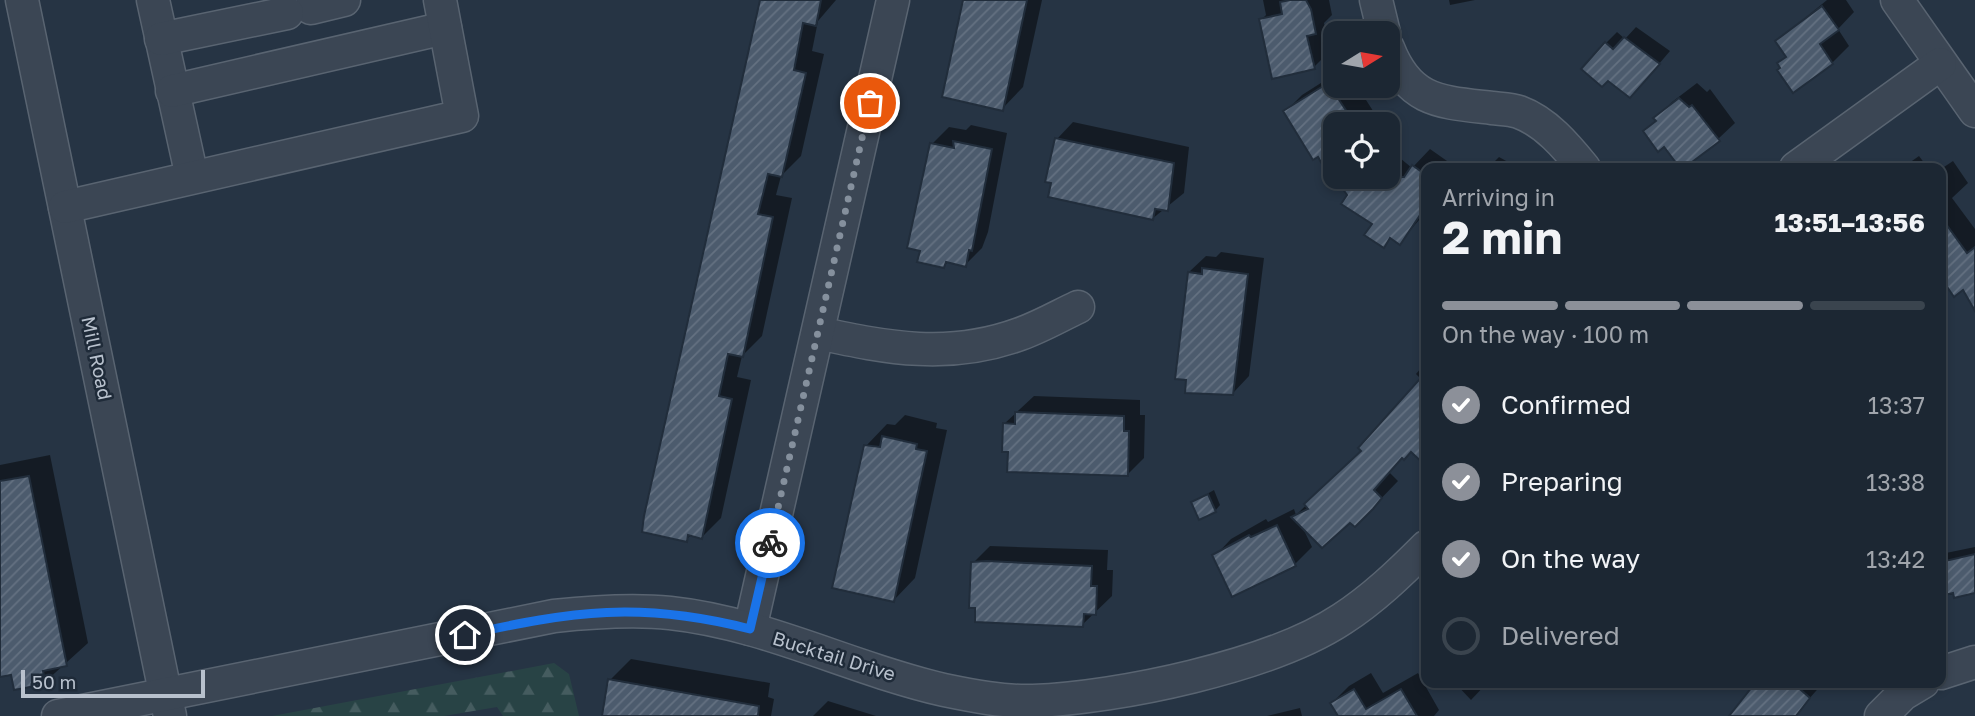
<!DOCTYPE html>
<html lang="en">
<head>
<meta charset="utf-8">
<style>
  body { margin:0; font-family:"Golos Text",sans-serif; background:#252f3b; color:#f1f3f6; height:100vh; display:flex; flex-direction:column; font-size:26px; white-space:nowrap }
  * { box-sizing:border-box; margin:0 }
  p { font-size:23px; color:#a0a5ac }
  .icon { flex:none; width:38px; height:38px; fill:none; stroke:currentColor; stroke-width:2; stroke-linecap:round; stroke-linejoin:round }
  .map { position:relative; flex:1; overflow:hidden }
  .side { position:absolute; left:1421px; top:163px; width:525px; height:525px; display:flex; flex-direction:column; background:#1c2733; border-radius:14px; box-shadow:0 4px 10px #0003,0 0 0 2px #3a444e }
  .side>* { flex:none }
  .needle { width:46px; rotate:79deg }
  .buttons { position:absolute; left:1323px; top:21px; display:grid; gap:14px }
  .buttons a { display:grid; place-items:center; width:77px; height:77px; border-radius:14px; background:#1c2733; box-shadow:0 4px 10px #0003,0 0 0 2px #3a444e; font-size:35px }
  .scale { position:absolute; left:21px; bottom:18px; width:184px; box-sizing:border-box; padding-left:7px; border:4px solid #b8c1cd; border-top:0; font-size:19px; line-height:24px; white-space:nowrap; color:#b8c1cd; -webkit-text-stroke:5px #1f2b39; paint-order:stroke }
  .pin { position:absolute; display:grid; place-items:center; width:60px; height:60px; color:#fff; margin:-30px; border:4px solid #fff; border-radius:50%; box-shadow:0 2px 7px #0007 }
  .courier { position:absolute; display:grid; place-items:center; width:70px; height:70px; margin:-35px; border:5px solid #1a73e8; border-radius:50%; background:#fff; color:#222; box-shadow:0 2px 9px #0007 }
  .headline em { font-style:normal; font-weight:700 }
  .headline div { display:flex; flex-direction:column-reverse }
  .headline { display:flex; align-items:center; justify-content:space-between; height:119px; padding:0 21px }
  h1 { font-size:46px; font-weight:700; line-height:52px }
  .bar { display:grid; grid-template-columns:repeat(4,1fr); gap:10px 7px; align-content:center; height:84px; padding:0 21px }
  .bar i { height:9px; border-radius:5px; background:#3a444e }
  .bar .active { background:#8c9099 }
  .bar p { grid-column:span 4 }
  ol { padding:0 21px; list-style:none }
  li { display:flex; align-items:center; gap:21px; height:77px }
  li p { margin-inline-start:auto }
  li .icon { padding:7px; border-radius:50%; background:#8c9099; color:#fff; stroke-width:4 }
  li:last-child { color:#a0a5ac }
  li i { width:38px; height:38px; border:4px solid #3a444e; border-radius:50% }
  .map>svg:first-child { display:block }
</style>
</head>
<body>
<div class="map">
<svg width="1975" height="716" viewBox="0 0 1975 716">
  <defs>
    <pattern id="forest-firs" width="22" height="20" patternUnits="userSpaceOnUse" patternTransform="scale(1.75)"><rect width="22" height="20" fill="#284345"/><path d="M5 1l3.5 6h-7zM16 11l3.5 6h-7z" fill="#455c5f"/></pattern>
    <pattern id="building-hatch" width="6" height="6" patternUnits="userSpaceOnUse" patternTransform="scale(1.75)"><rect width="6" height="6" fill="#4c5b6d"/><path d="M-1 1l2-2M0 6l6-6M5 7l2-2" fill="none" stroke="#647181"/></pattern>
  </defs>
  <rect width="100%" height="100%" fill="#263444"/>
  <polygon fill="url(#forest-firs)" points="554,663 569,674 579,716 503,716 497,707 444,716 272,716"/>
  <g fill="#0007">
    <polygon points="762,0 836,0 818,21 812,51 824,54 801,156 781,176 776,195 792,198 762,336 742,356 737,377 751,380 721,518 702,537 691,535 686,540"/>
    <polygon points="965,0 1042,0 1023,87 1002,109"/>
    <polygon points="1263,0 1329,0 1332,15 1324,23 1330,51 1314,67 1261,20 1266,15"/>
    <polygon points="1449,0 1475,0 1450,5"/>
    <polygon points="1827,0 1846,0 1854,12 1838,29 1849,46 1832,63 1782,68 1779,63 1787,55 1777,41"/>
    <polygon points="1636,27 1670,51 1641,85 1608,79 1606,43 1617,32 1625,39"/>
    <polygon points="1335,74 1335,86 1357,86 1377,117 1373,124 1335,124 1335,177 1285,112 1302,95"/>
    <polygon points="1697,83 1707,92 1710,89 1735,123 1718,139 1664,145 1645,132 1672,102"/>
    <polygon points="1073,122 1189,147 1184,193 1152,219 1057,139"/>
    <polygon points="971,125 1007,133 988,232 982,248 965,265 949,261 944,266 932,144 949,127 966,130"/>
    <polygon points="1388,148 1412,168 1430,149 1457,168 1426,168 1426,212 1400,242 1392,237 1383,246 1374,224 1335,177 1388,177"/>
    <polygon points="1919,156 1928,168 1902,168"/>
    <polygon points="1499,157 1508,162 1515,168 1488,168"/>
    <polygon points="1953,161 1968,183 1952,198 1975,229 1975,284 1955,294 1941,275 1941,169"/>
    <polygon points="1221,252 1264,258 1249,376 1233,393 1187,391 1189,272 1206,256 1216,257"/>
    <polygon points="1426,362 1426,449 1418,456 1411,450 1403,456 1389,472 1398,481 1372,508 1350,520 1302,526 1312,547 1295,564 1233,594 1215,556 1231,539 1266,519 1268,522 1294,509 1296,515 1363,450 1422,380 1416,374"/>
    <polygon points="1034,396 1140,400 1140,415 1145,415 1144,458 1127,475 1009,450 1004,424"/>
    <polygon points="905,415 937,423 936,428 947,430 915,578 894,600 866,446 887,424 895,425"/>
    <polygon points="50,455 88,643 45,682 13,673 0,676 0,465"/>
    <polygon points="1214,490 1220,505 1215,511 1193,502"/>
    <polygon points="990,546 1108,550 1107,570 1113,570 1112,596 1082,625 977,606 973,563"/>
    <polygon points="1975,547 1975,591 1941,596 1941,554"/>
    <polygon points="631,659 770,683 768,697 774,699 771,716 604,716 610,680"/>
    <polygon points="1371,673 1383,693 1418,673 1439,710 1434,716 1340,716 1332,703 1349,686"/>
    <polygon points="1454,682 1488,682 1471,700"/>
    <polygon points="1755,682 1822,682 1823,683 1794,716 1730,716"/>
    <polygon points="828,701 876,716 813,716"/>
    <polygon points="1300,708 1302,716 1267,716"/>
  </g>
  <g fill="url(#building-hatch)" stroke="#212d3b" stroke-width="2">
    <polygon points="760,0 821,0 816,26 803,23 794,70 806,73 782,177 768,174 758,214 773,217 743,357 728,354 719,396 732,399 702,539 688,535 687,542 642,532 644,516"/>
    <polygon points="963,0 1027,0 1003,111 942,97"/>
    <polygon points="1290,0 1306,0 1311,9 1316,34 1307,36 1315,69 1272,79 1259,19 1282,14 1280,2"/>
    <polygon points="1822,6 1839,30 1820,44 1833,64 1793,93 1777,70 1780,68 1777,63 1786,57 1775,41"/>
    <polygon points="1624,37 1660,64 1630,98 1608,81 1602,87 1581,69 1605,42 1613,49"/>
    <polygon points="1328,83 1355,124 1335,124 1335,177 1404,177 1412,165 1426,175 1426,206 1400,245 1390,238 1384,248 1364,235 1372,224 1341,204 1347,195 1335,178 1335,186 1318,157 1313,160 1283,111"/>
    <polygon points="1679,98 1689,107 1692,105 1720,141 1684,168 1680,168 1664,147 1658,152 1643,131 1656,121 1653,118"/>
    <polygon points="1055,138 1174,163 1168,211 1155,209 1153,220 1048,197 1051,183 1045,182"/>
    <polygon points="953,141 992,149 972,251 969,250 966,267 946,262 944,268 917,262 920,251 907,248 930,143 954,148"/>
    <polygon points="1941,217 1967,253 1975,247 1975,311 1963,290 1954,297 1941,278"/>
    <polygon points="1202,268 1248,274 1233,395 1185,393 1186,380 1175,379 1188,272 1202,274"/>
    <polygon points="1426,372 1426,466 1411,452 1404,460 1402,458 1374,490 1382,498 1373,509 1355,527 1350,523 1322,548 1291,517 1308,509 1304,504 1361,451 1358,448"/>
    <polygon points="1015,412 1124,416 1124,431 1129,431 1128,476 1007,472 1008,452 1002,452 1003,423 1015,424"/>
    <polygon points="882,436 917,444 916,449 927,451 894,602 832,588 864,445 880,447"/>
    <polygon points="29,476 67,666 43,671 46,684 14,690 11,675 0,677 0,481"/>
    <polygon points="1208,494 1216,512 1199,520 1191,502"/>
    <polygon points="1277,525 1296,566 1232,597 1212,555 1249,535 1251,537"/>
    <polygon points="1975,554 1975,593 1954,598 1953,593 1941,596 1941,562"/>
    <polygon points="987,561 1092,566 1091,586 1097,586 1096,615 1084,614 1083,627 975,622 975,608 969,608 971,562"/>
    <polygon points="608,679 759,706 758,716 602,716"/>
    <polygon points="1756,682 1792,682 1810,698 1796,716 1729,716"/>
    <polygon points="1354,689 1366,709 1401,689 1417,716 1338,716 1330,703"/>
  </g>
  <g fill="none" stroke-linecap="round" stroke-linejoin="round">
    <g stroke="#596471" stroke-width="35">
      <g id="minor">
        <polyline points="22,0 170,716"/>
        <polyline points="153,0 192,177"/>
        <polyline points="1376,0 1384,33"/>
        <polyline points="1897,0 1975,111"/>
        <polyline points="311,8 344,0"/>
        <polyline points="161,39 287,13"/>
        <path d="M1388,48C1409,102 1440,102 1492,108C1500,109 1511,109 1519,112C1546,122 1566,146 1584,168"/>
        <polyline points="172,91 445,28"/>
        <polyline points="1796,168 1940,64"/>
        <polyline points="65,207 462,116 440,0"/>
        <path d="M818,333C888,348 949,360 1020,334C1040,327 1059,316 1078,307"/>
        <polyline points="750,629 893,0"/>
        <polyline points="1941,673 1975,662"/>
        <path d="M58,716L554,616C592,612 631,609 670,613C765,623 852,669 944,690C973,696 1003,702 1033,701C1118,698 1271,666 1342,619C1373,599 1400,573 1426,547"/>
        <polyline points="1881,716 1903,694 1923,682"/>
      </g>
    </g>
    <use href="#minor" stroke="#3b4654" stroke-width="32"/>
  </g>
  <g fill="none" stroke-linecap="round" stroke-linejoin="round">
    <polyline stroke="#85909d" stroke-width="7" stroke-dasharray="0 12.6" points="770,543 870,103"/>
    <path stroke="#1a73e8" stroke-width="9" d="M465,635C573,611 640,601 750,629L770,543"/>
  </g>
  <g text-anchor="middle" stroke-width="5" stroke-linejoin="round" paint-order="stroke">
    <g font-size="19" fill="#b8c1cd" stroke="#1f2b39">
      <text transform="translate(97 358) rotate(78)" y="7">Mill Road</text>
      <text transform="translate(834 656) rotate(17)" y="7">Bucktail Drive</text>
    </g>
  </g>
</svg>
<div class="buttons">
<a><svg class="needle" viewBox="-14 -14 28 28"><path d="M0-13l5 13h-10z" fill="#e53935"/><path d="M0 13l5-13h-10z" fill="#a0a5ac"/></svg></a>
<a><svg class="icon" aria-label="locate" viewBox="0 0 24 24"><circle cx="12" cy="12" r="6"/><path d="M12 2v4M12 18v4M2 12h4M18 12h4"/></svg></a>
</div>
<div class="scale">50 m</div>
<div class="pin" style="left:870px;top:103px;background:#ea580c"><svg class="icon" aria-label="bag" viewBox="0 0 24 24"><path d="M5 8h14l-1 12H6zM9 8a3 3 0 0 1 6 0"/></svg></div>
<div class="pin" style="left:465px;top:635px;background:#1f2937"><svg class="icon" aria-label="home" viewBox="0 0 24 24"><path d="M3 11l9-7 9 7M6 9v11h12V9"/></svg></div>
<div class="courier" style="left:770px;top:543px"><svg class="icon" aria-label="bike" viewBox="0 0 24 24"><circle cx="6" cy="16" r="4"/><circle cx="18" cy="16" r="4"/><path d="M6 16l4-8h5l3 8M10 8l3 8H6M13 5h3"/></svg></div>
<section class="side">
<div class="headline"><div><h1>2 min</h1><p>Arriving in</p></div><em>13:51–13:56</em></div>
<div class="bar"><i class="active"></i><i class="active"></i><i class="active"></i><i></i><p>On the way · 100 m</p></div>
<ol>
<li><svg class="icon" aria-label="check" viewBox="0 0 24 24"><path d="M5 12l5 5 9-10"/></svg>Confirmed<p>13:37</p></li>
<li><svg class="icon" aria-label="check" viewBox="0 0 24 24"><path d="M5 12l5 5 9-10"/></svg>Preparing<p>13:38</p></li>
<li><svg class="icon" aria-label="check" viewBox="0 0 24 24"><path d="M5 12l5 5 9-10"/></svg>On the way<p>13:42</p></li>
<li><i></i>Delivered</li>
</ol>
</section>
</div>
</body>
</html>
